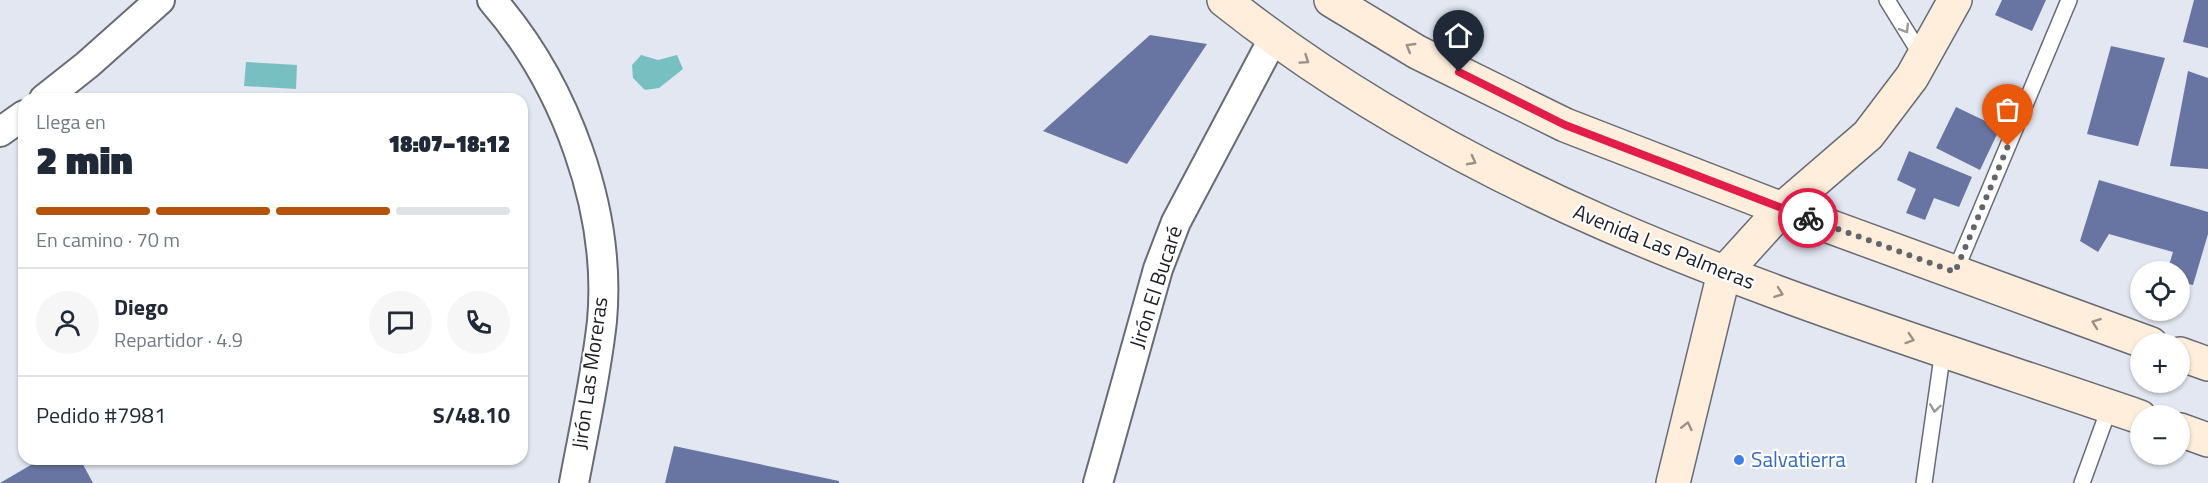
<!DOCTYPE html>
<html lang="es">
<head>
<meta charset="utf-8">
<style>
  body { margin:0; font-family:"Titillium Web",sans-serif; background:#f6f6f7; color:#1f2937; height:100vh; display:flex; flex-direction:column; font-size:22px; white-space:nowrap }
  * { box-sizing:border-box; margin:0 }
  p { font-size:20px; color:#747a83 }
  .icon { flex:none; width:33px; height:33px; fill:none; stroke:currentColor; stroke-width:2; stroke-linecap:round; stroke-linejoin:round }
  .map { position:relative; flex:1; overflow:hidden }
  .panel { position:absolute; left:18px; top:93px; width:510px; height:372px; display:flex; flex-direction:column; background:#fff; border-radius:18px; box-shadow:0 2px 4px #0004 }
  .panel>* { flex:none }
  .fabs { position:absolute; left:2130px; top:261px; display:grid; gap:12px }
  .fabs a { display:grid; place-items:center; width:60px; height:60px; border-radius:50%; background:#fff; box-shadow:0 2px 4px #0004; font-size:30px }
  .pin { position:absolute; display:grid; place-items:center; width:51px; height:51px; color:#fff; margin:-62px -26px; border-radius:50% 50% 50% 0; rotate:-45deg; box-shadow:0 0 6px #0007 }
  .pin .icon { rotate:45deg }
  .courier { position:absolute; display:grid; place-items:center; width:60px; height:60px; margin:-30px; border:4px solid #e11d48; border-radius:50%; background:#fff; color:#222; box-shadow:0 2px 8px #0007 }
  .head em { font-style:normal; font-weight:800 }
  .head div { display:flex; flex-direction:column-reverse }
  .head { display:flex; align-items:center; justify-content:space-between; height:102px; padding:0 18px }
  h1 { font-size:39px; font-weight:800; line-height:45px }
  .bar { display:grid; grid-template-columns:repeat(4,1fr); gap:9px 6px; align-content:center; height:72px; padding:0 18px }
  .bar i { height:8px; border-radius:4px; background:#e0e1e3 }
  .bar .on { background:#b45309 }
  .bar p { grid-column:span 4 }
  .line { display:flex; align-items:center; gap:15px; padding:0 18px; border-top:2px solid #e0e1e3 }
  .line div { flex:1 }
  .round { display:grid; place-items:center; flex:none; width:63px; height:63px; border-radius:32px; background:#f6f6f7 }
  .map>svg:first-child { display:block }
</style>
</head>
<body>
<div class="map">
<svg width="2208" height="483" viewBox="0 0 2208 483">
  <rect width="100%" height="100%" fill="#e3e7f1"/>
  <g fill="#78bfc2">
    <polygon points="641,55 658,60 677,55 683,69 659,88 645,90 633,78 632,65"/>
    <polygon points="246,62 297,65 296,89 244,86"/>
  </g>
  <g fill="#6875a2">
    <polygon points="2002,0 2046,0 2032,31 1995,15"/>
    <polygon points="2194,0 2208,0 2208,48 2183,42"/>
    <polygon points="1150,35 1207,44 1127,164 1043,131"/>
    <polygon points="2111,46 2165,58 2138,146 2087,134"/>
    <polygon points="2188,71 2208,78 2208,169 2170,166"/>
    <polygon points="1956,107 2000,128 1980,170 1936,148"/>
    <polygon points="1909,151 1972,177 1959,207 1934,198 1925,220 1906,213 1916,189 1897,180"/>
    <polygon points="2099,180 2208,212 2208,234 2193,285 2180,282 2180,272 2167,272 2173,252 2109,234 2098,252 2080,241"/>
    <polygon points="674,446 839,481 839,483 665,483"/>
    <polygon points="41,459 80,459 93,483 0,483"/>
  </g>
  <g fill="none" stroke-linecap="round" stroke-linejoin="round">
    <g stroke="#686b74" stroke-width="18">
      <g id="lane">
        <polyline points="1887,0 1923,58"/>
        <polyline points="1955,272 2069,0"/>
        <polyline points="1924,483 1943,350"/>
        <polyline points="2082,483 2110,406"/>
      </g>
    </g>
    <g stroke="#686b74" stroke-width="32">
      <g id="street">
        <path d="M492,0C565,84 612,209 602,321C596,376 584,429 574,483"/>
        <polyline points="44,99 87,65 160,0"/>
        <polyline points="0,132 24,115"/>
        <polyline points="1098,483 1158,269 1176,222 1273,39"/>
      </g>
    </g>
    <g stroke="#686b74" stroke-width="36">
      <g id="secondary">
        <path d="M1224,0C1495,216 1819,307 2140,417"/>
        <polyline points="1331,0 1417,52 1565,125 1782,209 2151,344"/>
        <polyline points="2180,354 2208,364"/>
        <polyline points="2180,430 2208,440"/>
        <polyline points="1673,483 1724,273 1782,209 1868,135 1912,77 1955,0"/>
      </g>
    </g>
    <polyline stroke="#7a7d83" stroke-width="4" stroke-dasharray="1.5 4.5" stroke-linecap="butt" points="2147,454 2156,458"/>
    <use href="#lane" stroke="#fff" stroke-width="15"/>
    <use href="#street" stroke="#fff" stroke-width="28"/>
    <use href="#secondary" stroke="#feeedb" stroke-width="33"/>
  </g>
  <defs><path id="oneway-chevron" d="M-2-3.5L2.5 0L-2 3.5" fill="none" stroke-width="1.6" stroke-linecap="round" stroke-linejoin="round" transform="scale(1.5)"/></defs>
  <g stroke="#9a9a9c">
    <use href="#oneway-chevron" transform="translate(1905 29) rotate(58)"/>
    <use href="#oneway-chevron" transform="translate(1935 408) rotate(98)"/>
  </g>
  <g stroke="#999188">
    <use href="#oneway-chevron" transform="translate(1410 47) rotate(-149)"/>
    <use href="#oneway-chevron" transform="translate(1305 60) rotate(34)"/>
    <use href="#oneway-chevron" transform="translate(1472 161) rotate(28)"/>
    <use href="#oneway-chevron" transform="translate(1779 293) rotate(20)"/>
    <use href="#oneway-chevron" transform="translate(2096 323) rotate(-160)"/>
    <use href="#oneway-chevron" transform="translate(1910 339) rotate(18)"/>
    <use href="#oneway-chevron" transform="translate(1687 426) rotate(-77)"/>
  </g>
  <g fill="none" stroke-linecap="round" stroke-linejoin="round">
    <polyline stroke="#63656b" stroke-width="6" stroke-dasharray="0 10.8" points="1808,218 1955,272 2008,146"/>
    <polyline stroke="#e11d48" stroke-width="8" points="1459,72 1565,125 1808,218"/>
  </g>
  <circle fill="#3f7fe0" stroke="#fff" stroke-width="2" cx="1739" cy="460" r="6"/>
  <g text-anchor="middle" stroke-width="4.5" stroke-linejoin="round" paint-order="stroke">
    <g font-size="21" fill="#1e1f23" stroke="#fff">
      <text transform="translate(1664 247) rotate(22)" y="7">Avenida Las Palmeras</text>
      <text transform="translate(1156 287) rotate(-72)" y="7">Jirón El Bucaré</text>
      <text transform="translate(590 373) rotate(-82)" y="7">Jirón Las Moreras</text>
    </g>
    <g font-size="21" fill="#366cbe" stroke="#fff" text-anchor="start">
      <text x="1751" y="467">Salvatierra</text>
    </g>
  </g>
</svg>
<div class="fabs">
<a><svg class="icon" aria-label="locate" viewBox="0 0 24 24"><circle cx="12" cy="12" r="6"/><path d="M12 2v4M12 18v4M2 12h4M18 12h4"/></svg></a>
<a>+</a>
<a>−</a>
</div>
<div class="pin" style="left:2008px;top:146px;background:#ea580c"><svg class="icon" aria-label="bag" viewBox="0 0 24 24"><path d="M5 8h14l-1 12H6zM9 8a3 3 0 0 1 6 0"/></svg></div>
<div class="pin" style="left:1459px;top:72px;background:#1f2937"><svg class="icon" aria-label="home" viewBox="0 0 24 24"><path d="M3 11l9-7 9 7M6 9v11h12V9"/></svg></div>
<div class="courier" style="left:1808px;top:218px"><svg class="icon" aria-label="bike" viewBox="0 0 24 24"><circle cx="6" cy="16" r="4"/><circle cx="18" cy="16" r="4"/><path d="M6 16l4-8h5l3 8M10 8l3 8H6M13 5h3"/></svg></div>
<section class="panel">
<div class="head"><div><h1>2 min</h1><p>Llega en</p></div><em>18:07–18:12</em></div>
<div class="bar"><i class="on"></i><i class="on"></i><i class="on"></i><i></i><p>En camino · 70 m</p></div>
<div class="line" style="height:108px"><a class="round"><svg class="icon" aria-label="person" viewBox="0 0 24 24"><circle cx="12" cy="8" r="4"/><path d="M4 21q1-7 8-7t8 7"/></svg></a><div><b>Diego</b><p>Repartidor · 4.9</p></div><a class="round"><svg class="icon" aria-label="chat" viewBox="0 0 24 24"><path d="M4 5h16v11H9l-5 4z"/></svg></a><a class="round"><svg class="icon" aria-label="phone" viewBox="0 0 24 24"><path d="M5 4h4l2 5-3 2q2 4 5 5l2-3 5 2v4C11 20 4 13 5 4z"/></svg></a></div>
<div class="line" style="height:78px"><div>Pedido #7981</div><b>S/48.10</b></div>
</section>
</div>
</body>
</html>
